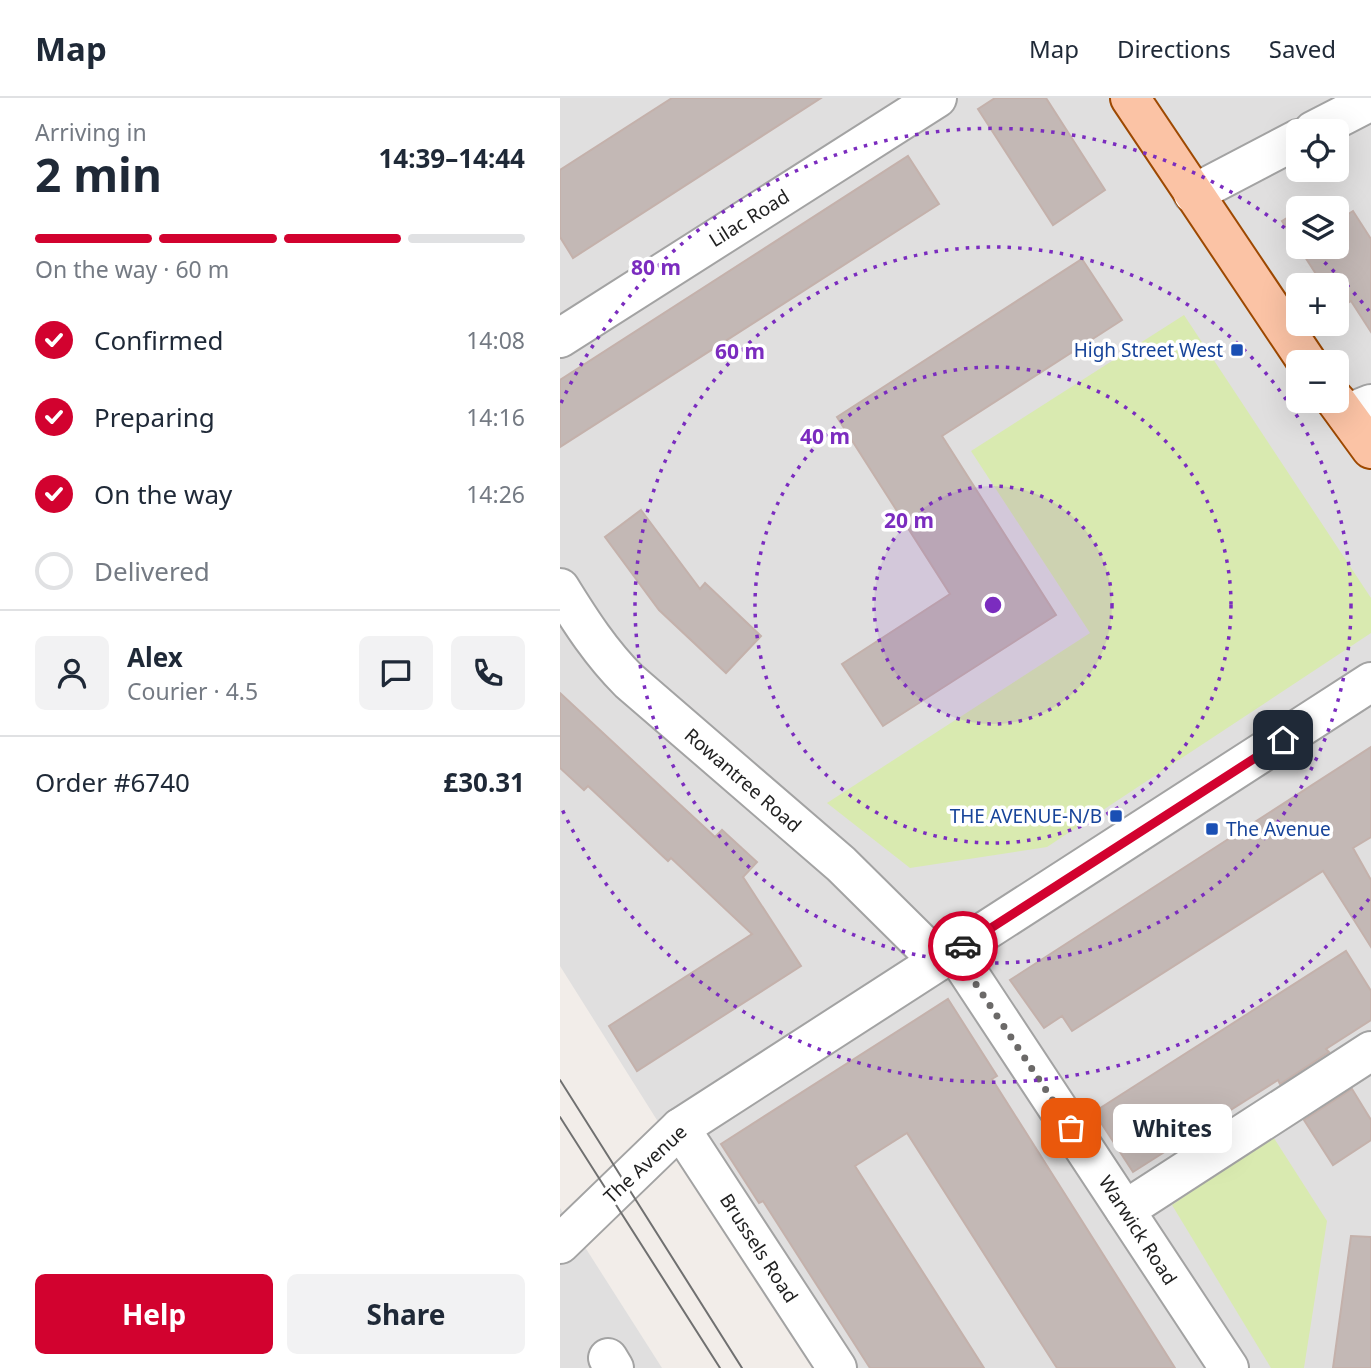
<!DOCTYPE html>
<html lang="en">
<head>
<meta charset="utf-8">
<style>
  body { margin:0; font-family:"Noto Sans",sans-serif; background:#f2f2f3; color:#1f2937; height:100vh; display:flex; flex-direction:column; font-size:26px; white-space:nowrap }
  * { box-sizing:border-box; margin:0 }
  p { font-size:23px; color:#747a83 }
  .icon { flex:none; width:38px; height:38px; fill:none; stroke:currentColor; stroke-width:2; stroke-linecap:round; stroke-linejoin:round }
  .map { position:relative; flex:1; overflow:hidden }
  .drawer { display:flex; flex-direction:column; background:#fff; width:560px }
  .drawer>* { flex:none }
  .controls { position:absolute; left:726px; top:21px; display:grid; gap:14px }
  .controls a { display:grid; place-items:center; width:63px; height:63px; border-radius:10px; background:#fff; box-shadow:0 7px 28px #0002; font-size:35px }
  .pin { position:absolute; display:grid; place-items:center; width:60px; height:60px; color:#fff; margin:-30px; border-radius:14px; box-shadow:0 4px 10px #0006 }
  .courier { position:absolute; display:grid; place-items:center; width:70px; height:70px; margin:-35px; border:5px solid #d2022f; border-radius:50%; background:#fff; color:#222; box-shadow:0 2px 9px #0007 }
  .bubble { position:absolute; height:49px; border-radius:10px; background:#fff; box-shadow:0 7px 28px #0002; font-size:23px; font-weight:700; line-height:49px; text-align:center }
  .overview em { font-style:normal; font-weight:700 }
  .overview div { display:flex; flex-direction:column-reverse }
  .overview { display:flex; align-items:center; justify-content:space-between; height:119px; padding:0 35px }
  h1 { font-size:46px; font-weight:700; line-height:52px }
  .bar { display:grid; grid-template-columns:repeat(4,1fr); gap:10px 7px; align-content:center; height:84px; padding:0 35px }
  .bar i { height:9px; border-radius:5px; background:#e0e1e3 }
  .bar .selected { background:#d2022f }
  .bar p { grid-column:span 4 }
  .line { display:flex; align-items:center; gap:18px; padding:0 35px; border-top:2px solid #e0e1e3 }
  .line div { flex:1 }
  .round { display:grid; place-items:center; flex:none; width:74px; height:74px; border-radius:10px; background:#f2f2f3 }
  ol { padding:0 35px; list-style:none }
  li { display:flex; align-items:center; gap:21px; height:77px }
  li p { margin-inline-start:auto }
  li .icon { padding:7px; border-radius:50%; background:#d2022f; color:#fff; stroke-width:4 }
  li:last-child { color:#747a83 }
  li i { width:38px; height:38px; border:4px solid #e0e1e3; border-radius:50% }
  .action { display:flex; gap:14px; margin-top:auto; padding:14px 35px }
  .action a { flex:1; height:80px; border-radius:10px; background:#d2022f; color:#fff; font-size:28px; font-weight:700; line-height:80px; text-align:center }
  .action a+a { background:#f2f2f3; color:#1f2937 }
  header { display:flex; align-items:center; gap:42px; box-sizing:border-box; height:98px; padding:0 35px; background:#fff; border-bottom:2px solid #e0e1e3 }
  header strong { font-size:33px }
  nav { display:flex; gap:38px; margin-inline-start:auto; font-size:24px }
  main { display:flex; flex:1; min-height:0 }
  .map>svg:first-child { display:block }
</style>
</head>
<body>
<header>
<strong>Map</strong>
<nav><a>Map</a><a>Directions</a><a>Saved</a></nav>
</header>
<main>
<section class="drawer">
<div class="overview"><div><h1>2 min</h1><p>Arriving in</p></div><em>14:39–14:44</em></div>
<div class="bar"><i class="selected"></i><i class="selected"></i><i class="selected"></i><i></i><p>On the way · 60 m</p></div>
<ol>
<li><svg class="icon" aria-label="check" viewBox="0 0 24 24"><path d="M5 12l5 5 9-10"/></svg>Confirmed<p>14:08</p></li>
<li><svg class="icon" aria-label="check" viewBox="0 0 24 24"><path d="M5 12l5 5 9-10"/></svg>Preparing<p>14:16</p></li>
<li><svg class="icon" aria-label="check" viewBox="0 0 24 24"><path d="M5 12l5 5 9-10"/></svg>On the way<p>14:26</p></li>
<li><i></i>Delivered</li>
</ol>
<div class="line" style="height:126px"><a class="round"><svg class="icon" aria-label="person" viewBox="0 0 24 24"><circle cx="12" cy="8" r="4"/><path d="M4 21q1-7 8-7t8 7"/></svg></a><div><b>Alex</b><p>Courier · 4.5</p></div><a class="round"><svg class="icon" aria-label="chat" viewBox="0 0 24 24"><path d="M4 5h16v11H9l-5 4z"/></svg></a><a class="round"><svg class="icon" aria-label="phone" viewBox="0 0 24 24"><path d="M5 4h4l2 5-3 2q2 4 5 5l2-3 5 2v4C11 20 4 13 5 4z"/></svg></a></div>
<div class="line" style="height:91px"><div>Order #6740</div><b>£30.31</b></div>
<div class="action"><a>Help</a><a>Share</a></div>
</section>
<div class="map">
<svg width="811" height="1270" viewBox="0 0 811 1270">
  <rect width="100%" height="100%" fill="#f2ede9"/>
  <g fill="#e0dfdf" fill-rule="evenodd">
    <path d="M0,0H811V1270H253L0,868ZM738,33H777V72H738ZM738,110H777V149H738ZM738,187H777V226H738ZM738,264H777V303H738Z"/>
    <polygon points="0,1110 102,1270 0,1270"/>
  </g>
  <g fill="#d9eab0">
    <polygon points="624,217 811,500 811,535 487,749 350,770 267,705 530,535 411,353"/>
    <polygon points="712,1037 767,1123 744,1270 711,1270 612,1107"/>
  </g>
  <g fill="#c3b8b5" stroke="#c4b1ab" stroke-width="2">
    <polygon points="112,0 261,0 13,160 0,139 0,72"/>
    <polygon points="435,0 486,0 545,92 493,127 418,11"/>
    <polygon points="348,58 379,106 0,349 0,282"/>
    <polygon points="738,113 738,149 777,149 777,123 793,113 811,141 811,234 791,203 777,212 777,187 763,187 722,123"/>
    <polygon points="522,161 562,222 382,338 496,517 323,628 282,566 390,496 277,319"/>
    <polygon points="81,412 140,491 145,485 201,538 166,575 99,512 45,439"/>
    <polygon points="0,595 155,739 162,732 197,764 183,779 241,868 77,973 49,928 192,836 111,760 108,763 28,688 24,692 0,670"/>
    <polygon points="811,649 811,739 793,750 811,782 811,849 763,773 512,933 502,918 484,930 450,882"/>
    <polygon points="786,853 811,893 811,922 766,951 769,954 720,986 718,982 573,1074 534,1014"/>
    <polygon points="388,901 437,978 432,981 615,1270 497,1270 347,1035 295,1068 424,1270 310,1270 203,1103 199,1105 161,1046"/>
    <polygon points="792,991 811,1022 811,1042 773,1067 744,1022"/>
    <polygon points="791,1138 811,1139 811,1270 773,1270"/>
  </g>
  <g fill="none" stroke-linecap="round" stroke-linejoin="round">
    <g stroke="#a3a3a3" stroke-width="42">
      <g id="minor">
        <polyline points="753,33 811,3"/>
        <polyline points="633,96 738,41"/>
        <polyline points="0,240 377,0"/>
        <polyline points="786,316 811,306"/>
        <path d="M0,490C21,524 41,555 69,583L281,766L379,863"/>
        <polyline points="394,853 669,1270"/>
        <polyline points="120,1030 277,1270"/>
        <polyline points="565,1112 811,953"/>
        <polyline points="0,1146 120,1030 811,584"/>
        <polyline points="48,1260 54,1270"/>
      </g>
    </g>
    <g stroke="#9e4902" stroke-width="42">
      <g id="major">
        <polyline points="570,0 747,264"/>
        <polyline points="776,303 811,351"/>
      </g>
    </g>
    <use href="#minor" stroke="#fff" stroke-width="38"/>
    <use href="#major" stroke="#fbc3a5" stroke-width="38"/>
    <g stroke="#707070" stroke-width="2">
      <polyline points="0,982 182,1270"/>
      <polyline points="0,1019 160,1270"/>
    </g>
  </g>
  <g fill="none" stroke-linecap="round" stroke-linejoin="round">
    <polyline stroke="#6b6968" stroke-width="7" stroke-dasharray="0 12.6" points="403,848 394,853 511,1030"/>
    <polyline stroke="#d2022f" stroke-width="9" points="403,848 723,642"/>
  </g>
  <circle cx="433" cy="507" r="119" fill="#7b2cbf" fill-opacity=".12"/>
  <g fill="none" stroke="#7b2cbf" stroke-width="3.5" stroke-dasharray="3.5 7">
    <circle cx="433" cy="507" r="119"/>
    <circle cx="433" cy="507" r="238"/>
    <circle cx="433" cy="507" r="358"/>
    <path d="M809 801A477 477 0 0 1 1 709M1 305A477 477 0 0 1 736 139M749 150A477 477 0 0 1 809 213"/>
  </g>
  <g fill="#1a4fb4" stroke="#fff" stroke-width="2.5">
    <rect x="670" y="245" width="14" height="14" rx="3.5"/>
    <rect x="549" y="711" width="14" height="14" rx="3.5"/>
    <rect x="645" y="724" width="14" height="14" rx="3.5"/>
  </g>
  <g text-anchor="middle" stroke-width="7" stroke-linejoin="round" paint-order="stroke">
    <g font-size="19" fill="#222" stroke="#fff">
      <text transform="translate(189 120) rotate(-32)" y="7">Lilac Road</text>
      <text transform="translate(183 682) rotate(41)" y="7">Rowantree Road</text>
      <text transform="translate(85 1066) rotate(-43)" y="7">The Avenue</text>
      <text transform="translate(578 1132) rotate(57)" y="7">Warwick Road</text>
      <text transform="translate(199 1150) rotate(57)" y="7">Brussels Road</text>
    </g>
    <g font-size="19" fill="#164399" stroke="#fff" text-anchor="end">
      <text x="663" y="259">High Street West</text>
      <text x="542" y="725">THE AVENUE-N/B</text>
      <text x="666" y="738" text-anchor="start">The Avenue</text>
    </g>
  </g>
  <circle cx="433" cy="507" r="10" fill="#7b2cbf" stroke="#fff" stroke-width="3.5"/>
  <g font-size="21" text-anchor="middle" font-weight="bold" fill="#7b2cbf" stroke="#fff" stroke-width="7" stroke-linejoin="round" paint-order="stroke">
    <text x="96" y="177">80 m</text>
    <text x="180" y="261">60 m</text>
    <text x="265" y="346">40 m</text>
    <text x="349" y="430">20 m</text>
  </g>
</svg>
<div class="controls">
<a><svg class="icon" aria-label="locate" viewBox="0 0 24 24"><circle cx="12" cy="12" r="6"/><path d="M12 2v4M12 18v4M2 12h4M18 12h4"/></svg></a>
<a><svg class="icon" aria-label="layers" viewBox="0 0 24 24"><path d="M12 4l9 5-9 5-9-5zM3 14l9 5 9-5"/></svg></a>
<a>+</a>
<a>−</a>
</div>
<div class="pin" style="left:511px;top:1030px;background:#ea580c"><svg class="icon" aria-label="bag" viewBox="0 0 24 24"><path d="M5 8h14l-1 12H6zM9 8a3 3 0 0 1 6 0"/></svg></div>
<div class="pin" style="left:723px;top:642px;background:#1f2937"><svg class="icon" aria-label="home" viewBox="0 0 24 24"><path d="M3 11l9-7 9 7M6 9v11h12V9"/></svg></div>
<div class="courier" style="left:403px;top:848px"><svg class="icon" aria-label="car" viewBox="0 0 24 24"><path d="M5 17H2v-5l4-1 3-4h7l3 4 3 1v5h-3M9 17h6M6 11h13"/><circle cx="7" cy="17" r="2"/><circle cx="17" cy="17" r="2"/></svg></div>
<div class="bubble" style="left:553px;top:1006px;width:119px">Whites</div>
</div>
</main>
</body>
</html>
